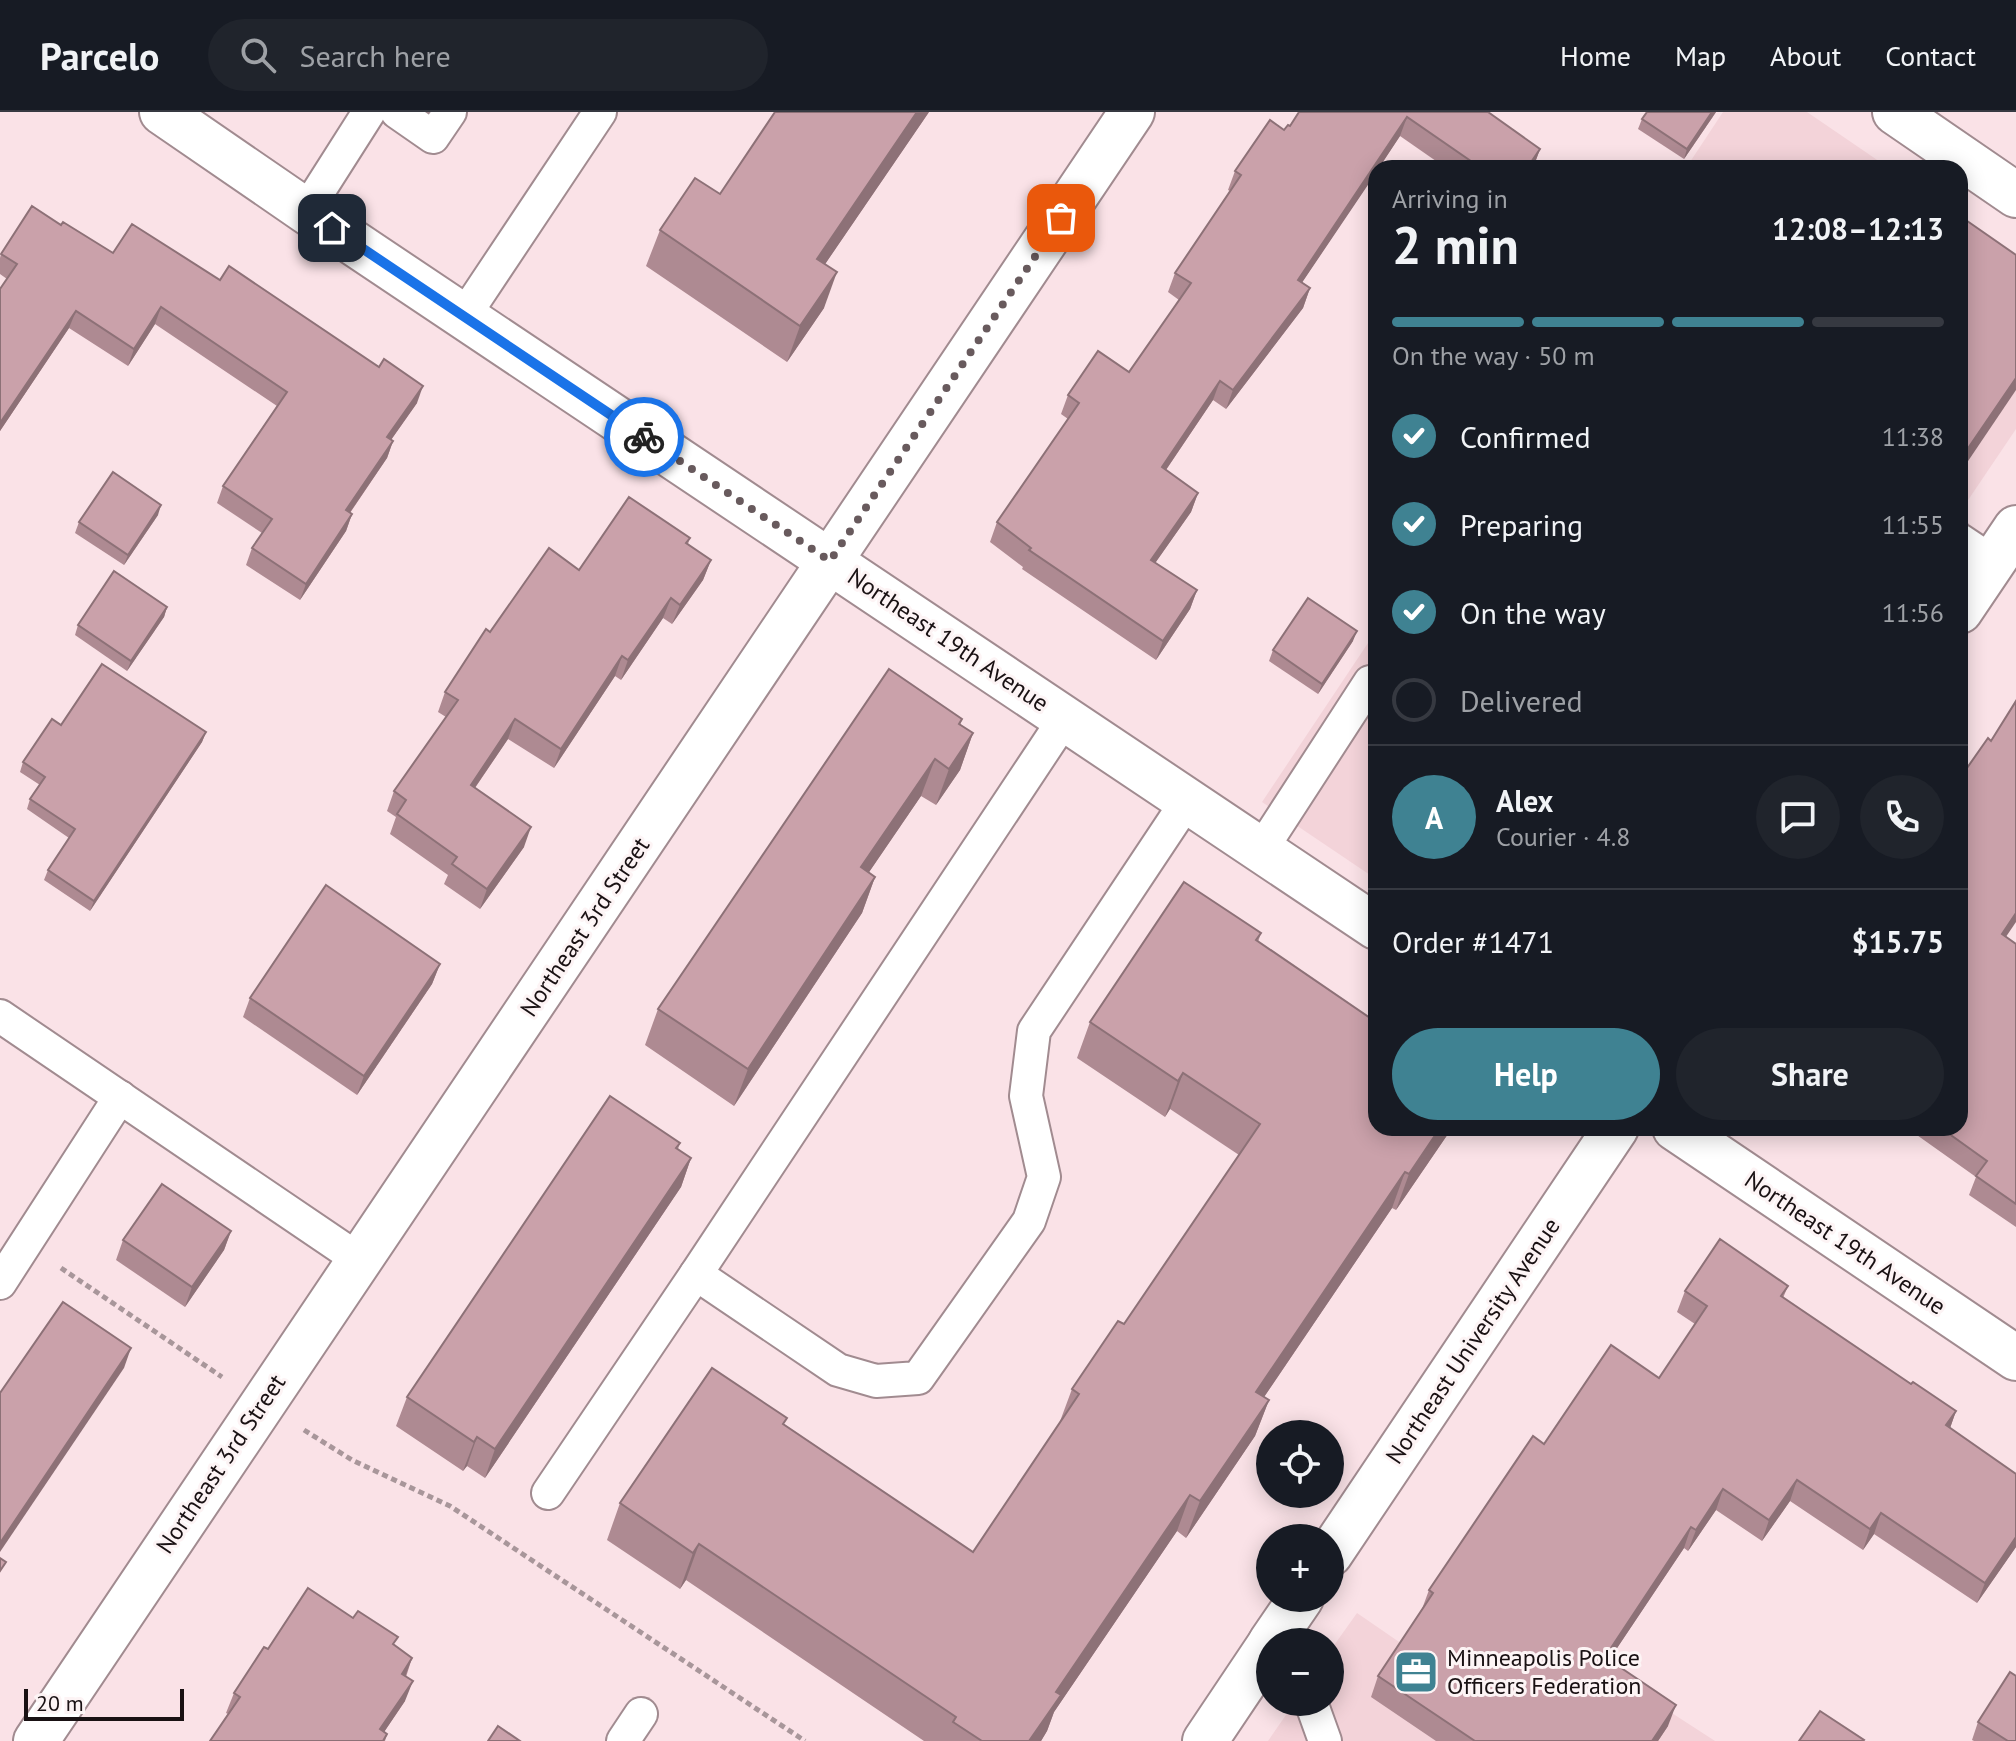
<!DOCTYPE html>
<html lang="en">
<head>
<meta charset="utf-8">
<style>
  body { margin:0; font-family:"PT Sans",sans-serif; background:#20242c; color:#f1f3f6; height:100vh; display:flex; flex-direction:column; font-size:30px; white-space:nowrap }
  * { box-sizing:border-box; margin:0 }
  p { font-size:26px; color:#9ea1a6 }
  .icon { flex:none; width:44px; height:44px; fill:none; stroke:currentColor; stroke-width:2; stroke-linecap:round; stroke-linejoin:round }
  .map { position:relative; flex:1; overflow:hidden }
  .drawer { position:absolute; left:1368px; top:48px; width:600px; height:976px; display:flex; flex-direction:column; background:#171b24; border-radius:24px; box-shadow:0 4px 20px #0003 }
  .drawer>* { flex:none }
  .tools { position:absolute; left:1256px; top:1308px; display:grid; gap:16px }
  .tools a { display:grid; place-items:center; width:88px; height:88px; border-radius:50%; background:#171b24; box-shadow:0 4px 20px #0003; font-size:40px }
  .scale { position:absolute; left:24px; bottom:20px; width:160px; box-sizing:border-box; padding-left:8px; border:4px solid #191113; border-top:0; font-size:22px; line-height:28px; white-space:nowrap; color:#191113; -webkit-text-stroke:6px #fdf4f5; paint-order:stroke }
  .pin { position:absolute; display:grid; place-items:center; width:68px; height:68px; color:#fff; margin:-34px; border-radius:16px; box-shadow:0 4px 12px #0006 }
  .courier { position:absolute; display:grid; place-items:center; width:80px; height:80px; margin:-40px; border:6px solid #1a73e8; border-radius:50%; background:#fff; color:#222; box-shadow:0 2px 10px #0007 }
  .head em { font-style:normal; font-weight:700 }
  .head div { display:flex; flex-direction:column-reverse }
  .head { display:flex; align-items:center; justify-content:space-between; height:136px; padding:0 24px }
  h1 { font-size:52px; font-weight:700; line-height:60px }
  .bar { display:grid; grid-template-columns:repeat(4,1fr); gap:12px 8px; align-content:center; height:96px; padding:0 24px }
  .bar i { height:10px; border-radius:6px; background:#363941 }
  .bar .active { background:#3f8292 }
  .bar p { grid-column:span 4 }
  .line { display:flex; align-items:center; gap:20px; padding:0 24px; border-top:2px solid #363941 }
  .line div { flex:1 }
  .round { display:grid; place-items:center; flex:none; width:84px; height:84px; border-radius:42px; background:#20242c }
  ol { padding:0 24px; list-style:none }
  li { display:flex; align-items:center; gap:24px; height:88px }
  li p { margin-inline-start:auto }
  li .icon { padding:8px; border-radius:50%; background:#3f8292; color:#fff; stroke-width:4 }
  li:last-child { color:#9ea1a6 }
  li i { width:44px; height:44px; border:4px solid #363941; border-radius:50% }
  .primary-button { display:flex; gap:16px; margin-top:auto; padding:16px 24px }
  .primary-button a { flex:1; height:92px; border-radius:48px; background:#3f8292; color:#fff; font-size:32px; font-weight:700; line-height:92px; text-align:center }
  .primary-button a+a { background:#20242c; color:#f1f3f6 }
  header { display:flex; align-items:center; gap:48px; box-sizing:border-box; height:112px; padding:0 40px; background:#171b24; border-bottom:2px solid #363941 }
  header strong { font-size:38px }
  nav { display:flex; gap:44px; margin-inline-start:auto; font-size:28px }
  .search { width:560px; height:72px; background:#20242c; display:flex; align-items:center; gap:20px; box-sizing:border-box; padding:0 28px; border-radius:44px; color:#9ea1a6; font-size:30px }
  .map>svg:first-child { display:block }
</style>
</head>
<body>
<header>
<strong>Parcelo</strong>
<div class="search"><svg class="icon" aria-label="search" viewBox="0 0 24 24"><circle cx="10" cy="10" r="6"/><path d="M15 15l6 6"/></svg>Search here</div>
<nav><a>Home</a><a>Map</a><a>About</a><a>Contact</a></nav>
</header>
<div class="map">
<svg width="2016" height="1629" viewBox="0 0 2016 1629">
  <rect width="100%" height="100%" fill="#fae2e7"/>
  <g fill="#f3d3d9">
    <polygon points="1723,0 1807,0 1889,56 1686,56"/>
    <polygon points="1960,105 2016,143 2016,317 1960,400"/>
    <polygon points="1376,519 1376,767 1262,690"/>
    <polygon points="1357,1501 1405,1534 1548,1629 1268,1629 1295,1590 1330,1590 1330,1539"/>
    <polygon points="1613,1563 1715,1629 1569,1629"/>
  </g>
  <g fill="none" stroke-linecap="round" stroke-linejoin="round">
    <g stroke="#a18b90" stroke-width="36">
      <g id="service">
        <polyline points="397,0 433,25 450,0"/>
        <polyline points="306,99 369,0"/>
        <polyline points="464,204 600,0"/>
        <polyline points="1960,428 1993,450"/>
        <polyline points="1261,738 1370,570 1376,569"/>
        <polyline points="0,904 361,1149"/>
        <polyline points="696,1162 1065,606"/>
        <polyline points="0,1171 120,985"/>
        <polyline points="548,1381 696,1162 838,1258 876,1269 918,1266 1029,1109 1044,1065 1026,984 1034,919 1187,689"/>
        <polyline points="1311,1590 1325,1629"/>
        <polyline points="623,1629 641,1602"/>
      </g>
    </g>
    <g stroke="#a18b90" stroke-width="48">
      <g id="minor">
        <polyline points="162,0 306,99 1376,815"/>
        <polyline points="1895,0 2016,83"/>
        <polyline points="1675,1016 2016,1246"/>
        <polyline points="36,1629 1132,0"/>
      </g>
    </g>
    <g stroke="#a18b90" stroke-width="48">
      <g id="secondary">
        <polyline points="1960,499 2016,416"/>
        <polyline points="1330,1442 1616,1016"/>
        <polyline points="1271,1530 1301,1486"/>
        <polyline points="1205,1629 1270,1532"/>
      </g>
    </g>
    <g stroke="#a8969a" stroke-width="5" stroke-dasharray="6 4" stroke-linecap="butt">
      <polyline points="61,1156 222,1265"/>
      <polyline points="304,1318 352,1348 450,1394 805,1629"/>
    </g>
    <use href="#service" stroke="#fff" stroke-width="32"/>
    <use href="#minor" stroke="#fff" stroke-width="44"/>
    <use href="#secondary" stroke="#fff" stroke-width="44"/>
  </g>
  <g fill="#ae8a92">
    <polygon points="929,0 825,152 824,196 787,250 646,154 660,118 720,82"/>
    <polygon points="1488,0 1540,37 1533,56 1446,56 1400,24 1302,170 1310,176 1303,196 1226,297 1213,288 1166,358 1198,381 1191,400 1155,451 1197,478 1190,497 1156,548 1022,457 1023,455 990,430 997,410 1068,307 1061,302 1068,283 1129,260 1179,188 1168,180 1175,161 1230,79 1228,78 1235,59 1290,14"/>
    <polygon points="1716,0 1684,47 1638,17 1642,7"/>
    <polygon points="61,113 113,141 220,168 417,291 391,328 393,329 387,346 350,401 352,402 346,419 300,488 246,453 252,436 262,421 217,391 223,374 277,294 155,212 128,254 69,216 0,319 0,177 7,167 0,162 0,146 1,142"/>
    <polygon points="158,403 124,453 75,421 79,410"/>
    <polygon points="690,426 688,432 711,448 703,468 672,512 663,506 621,568 615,564 554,656 508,627 475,676 524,735 480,797 444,772 448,763 390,722 396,705 387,699 394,679 446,605 438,600 445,580 490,520 579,458"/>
    <polygon points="167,495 164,505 127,559 75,523 78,513"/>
    <polygon points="1353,529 1318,582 1269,549 1273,538"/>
    <polygon points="962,607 960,613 973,621 960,658 936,693 921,684 869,760 875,765 862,801 734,994 645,933 658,897"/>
    <polygon points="61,613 206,620 202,630 90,799 44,768 48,758 69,726 27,697 30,687 40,673 20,660 23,650"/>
    <polygon points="1261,821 1258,830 1452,1016 1396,1098 1392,1096 1264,1285 1269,1288 1255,1324 1186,1426 1177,1419 1054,1600 1047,1619 1041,1629 924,1629 686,1468 680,1477 607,1428 620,1391 785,1313 973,1440 1059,1312 1072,1277 1124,1212 1239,1043 1170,997 1165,1005 1077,946 1090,910"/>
    <polygon points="2006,825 2016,832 2016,1115 1969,1083 1976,1065 1907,1016 1960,1016"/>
    <polygon points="440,852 432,872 357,983 243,905 250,886"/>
    <polygon points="680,1031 678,1037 691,1046 681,1075 485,1366 467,1354 463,1359 396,1314 407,1285"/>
    <polygon points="231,1119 224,1138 185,1195 116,1148 123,1128"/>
    <polygon points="1788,1174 1783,1186 1911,1272 1956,1299 1950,1316 2016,1362 2016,1435 1977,1491 1874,1422 1863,1438 1790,1389 1762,1429 1716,1398 1688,1439 1684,1436 1609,1548 1668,1614 1658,1629 1436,1629 1371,1585 1378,1564 1422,1497 1429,1478 1544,1332 1659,1266 1695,1212 1677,1200 1685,1179"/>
    <polygon points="395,1534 412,1546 406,1565 405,1589 384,1620 387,1622 385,1629 210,1629 228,1602 226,1601 234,1581 268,1537"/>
    <polygon points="1978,1610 2016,1629 1974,1629 1972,1628"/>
  </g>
  <g fill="#8d7177">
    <polygon points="917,0 929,0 804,183 817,147"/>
    <polygon points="1712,0 1716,0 1684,47 1687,37"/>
    <polygon points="1407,5 1400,24 1379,56 1376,56 1376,61 1291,187 1298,168"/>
    <polygon points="1540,37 1533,56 1527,56"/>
    <polygon points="837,160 824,196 787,250 800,214"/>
    <polygon points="1310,176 1303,196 1226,297 1233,278"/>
    <polygon points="161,195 155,212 128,254 134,237"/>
    <polygon points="76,199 69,216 0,319 0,311"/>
    <polygon points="2016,266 2016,278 1960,361 1960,348"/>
    <polygon points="1220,269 1213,288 1155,374 1162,355"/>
    <polygon points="423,274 417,291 381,342 387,325"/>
    <polygon points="393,329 387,346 340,415 346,398"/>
    <polygon points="1198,381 1191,400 1144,467 1151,448"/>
    <polygon points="161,393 158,403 124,453 128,443"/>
    <polygon points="352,402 346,419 300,488 306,472"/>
    <polygon points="711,448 703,468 672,512 680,493"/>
    <polygon points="1197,478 1190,497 1156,548 1163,529"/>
    <polygon points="671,486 663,506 621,568 628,548"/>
    <polygon points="167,495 164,505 127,559 131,549"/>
    <polygon points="1357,519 1353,529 1318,582 1322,572"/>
    <polygon points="622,544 615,564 554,656 561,637"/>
    <polygon points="515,607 508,627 463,693 471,673"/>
    <polygon points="206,620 202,630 90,799 94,789"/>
    <polygon points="973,621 960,658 936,693 949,657"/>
    <polygon points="935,647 921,684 848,791 861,755"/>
    <polygon points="531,715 524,735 480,797 487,777"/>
    <polygon points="875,765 862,801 734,994 748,957"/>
    <polygon points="2016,801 2016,810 1995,841 2002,822"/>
    <polygon points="440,852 432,872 357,983 364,964"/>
    <polygon points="1183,961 1170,997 1165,1005 1178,969"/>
    <polygon points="1440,1016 1452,1016 1396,1098 1409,1062"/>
    <polygon points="691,1046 681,1075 485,1366 495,1337"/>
    <polygon points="1405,1060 1392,1096 1243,1316 1256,1280"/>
    <polygon points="231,1119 224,1138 185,1195 192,1175"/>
    <polygon points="131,1236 124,1256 0,1440 0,1431"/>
    <polygon points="1269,1288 1255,1324 1186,1426 1200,1389"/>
    <polygon points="1956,1299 1949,1319 1946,1313"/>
    <polygon points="477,1325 467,1354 463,1359 474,1330"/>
    <polygon points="1797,1368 1790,1389 1762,1429 1769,1408"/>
    <polygon points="1723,1377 1716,1398 1688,1439 1696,1418"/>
    <polygon points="1190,1383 1177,1419 1054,1600 1047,1619 1041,1629 1029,1629 1056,1580"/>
    <polygon points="1881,1401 1874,1422 1863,1438 1870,1417"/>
    <polygon points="1691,1415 1684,1436 1597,1566 1605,1545"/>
    <polygon points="2016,1425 2016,1435 1977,1491 1985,1471"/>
    <polygon points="699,1432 686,1468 680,1477 693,1441"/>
    <polygon points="412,1546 405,1565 402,1562"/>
    <polygon points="413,1569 405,1589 378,1629 380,1617"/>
    <polygon points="1676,1593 1668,1614 1658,1629 1652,1629"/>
  </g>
  <g fill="#caa1aa" stroke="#8d7177" stroke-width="2">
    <polygon points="775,0 917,0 817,147 837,160 800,214 660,118 695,66 720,82"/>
    <polygon points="1299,0 1488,0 1540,37 1527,56 1481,56 1407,5 1298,168 1310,176 1233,278 1220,269 1162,355 1198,381 1151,448 1197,478 1163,529 1029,438 1031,436 997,410 1079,291 1068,283 1098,239 1129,260 1191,171 1175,161 1241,63 1235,59 1270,8 1284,18 1288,13 1290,14"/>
    <polygon points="1647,0 1712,0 1687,37 1642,7"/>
    <polygon points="32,94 61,113 63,110 113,141 132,112 220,168 229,154 379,255 384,247 423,274 387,325 393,329 346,398 352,402 306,472 252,436 272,407 223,374 287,280 161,195 134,237 76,199 0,311 0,177 17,152 1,142"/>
    <polygon points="1960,104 2016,143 2016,266 1960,348"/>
    <polygon points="113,360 161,393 128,443 79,410"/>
    <polygon points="629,385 690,426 686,431 711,448 680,493 671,486 628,548 622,544 561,637 515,607 471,673 531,715 487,777 452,752 457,745 397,702 406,688 394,679 458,588 445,580 486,517 490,520 549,436 579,458"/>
    <polygon points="114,459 167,495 131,549 78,513"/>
    <polygon points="1308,486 1357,519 1322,572 1273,538"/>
    <polygon points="102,552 206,620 94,789 48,758 75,717 30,687 45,665 23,650 52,607 61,613"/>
    <polygon points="889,557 962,607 959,612 973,621 949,657 935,647 861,755 875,765 748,957 658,897"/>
    <polygon points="2016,589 2016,801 2002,822 2016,832 2016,1092 1976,1064 1987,1049 1941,1016 1960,1016 1960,666 1988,626 1991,629"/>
    <polygon points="1184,770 1261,821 1256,828 1376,910 1376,1016 1440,1016 1409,1062 1405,1060 1256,1280 1269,1288 1200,1389 1190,1383 1056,1580 1061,1583 1029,1629 982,1629 953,1610 956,1605 699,1432 693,1441 620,1391 712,1256 787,1306 783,1312 973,1440 1079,1282 1072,1277 1118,1209 1124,1212 1260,1012 1183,961 1178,969 1090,910"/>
    <polygon points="326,773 440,852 364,964 250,886"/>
    <polygon points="610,984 680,1031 676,1036 691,1046 495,1337 477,1325 474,1330 407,1285"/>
    <polygon points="162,1072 231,1119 192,1175 123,1128"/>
    <polygon points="1720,1127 1788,1174 1781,1184 1911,1272 1913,1270 1956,1299 1946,1313 2016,1362 2016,1425 1985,1471 1881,1401 1870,1417 1797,1368 1769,1408 1723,1377 1696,1418 1691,1415 1605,1545 1676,1593 1652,1629 1475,1629 1378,1564 1433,1481 1429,1478 1533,1324 1544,1332 1611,1233 1659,1266 1707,1194 1685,1179"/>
    <polygon points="63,1190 131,1236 0,1431 0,1281"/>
    <polygon points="0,1446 6,1450 0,1459"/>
    <polygon points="308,1476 353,1506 358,1499 398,1525 393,1532 412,1546 402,1562 413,1569 380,1617 387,1622 383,1629 210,1629 240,1585 234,1581 264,1535 268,1537"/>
    <polygon points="2010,1560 2016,1564 2016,1629 2008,1629 1978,1610"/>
    <polygon points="1820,1599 1864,1628 1863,1629 1799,1629"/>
    <polygon points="498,1614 520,1629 488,1629"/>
  </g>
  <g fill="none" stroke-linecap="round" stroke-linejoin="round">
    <polyline stroke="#685a5d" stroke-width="8" stroke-dasharray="0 14.4" points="644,325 830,449 1061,106"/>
    <polyline stroke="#1a73e8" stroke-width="10" points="332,116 644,325"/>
  </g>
  <defs>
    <g id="office-square" transform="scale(2.3)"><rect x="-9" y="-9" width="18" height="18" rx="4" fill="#3f8292" stroke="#fdf4f5"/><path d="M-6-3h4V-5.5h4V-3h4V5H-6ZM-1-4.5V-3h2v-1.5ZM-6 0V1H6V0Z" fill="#fff"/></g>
  </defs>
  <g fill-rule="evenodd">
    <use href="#office-square" x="1416" y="1560"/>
  </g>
  <g text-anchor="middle" stroke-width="6" stroke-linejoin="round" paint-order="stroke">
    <g font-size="24" fill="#191113" stroke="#fdf4f5">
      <text transform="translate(948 528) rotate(34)" y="8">Northeast 19th Avenue</text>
      <text transform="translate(585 815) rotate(-56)" y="8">Northeast 3rd Street</text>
      <text transform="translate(1845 1131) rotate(34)" y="8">Northeast 19th Avenue</text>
      <text transform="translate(1473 1229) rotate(-56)" y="8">Northeast University Avenue</text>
      <text transform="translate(221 1352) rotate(-56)" y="8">Northeast 3rd Street</text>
    </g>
    <g font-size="24" fill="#191113" stroke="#fdf4f5" text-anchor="start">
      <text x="1447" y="1554">Minneapolis Police<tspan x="1447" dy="28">Officers Federation</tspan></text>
    </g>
  </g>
</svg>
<div class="tools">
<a><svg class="icon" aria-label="locate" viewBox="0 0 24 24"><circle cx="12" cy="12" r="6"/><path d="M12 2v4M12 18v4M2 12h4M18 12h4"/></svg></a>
<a>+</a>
<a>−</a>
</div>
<div class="scale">20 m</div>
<div class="pin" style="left:1061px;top:106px;background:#ea580c"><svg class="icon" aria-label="bag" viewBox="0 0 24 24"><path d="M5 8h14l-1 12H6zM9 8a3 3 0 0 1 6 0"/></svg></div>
<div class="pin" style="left:332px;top:116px;background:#1f2937"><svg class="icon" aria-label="home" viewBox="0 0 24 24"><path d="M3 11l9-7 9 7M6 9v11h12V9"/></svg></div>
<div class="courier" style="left:644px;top:325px"><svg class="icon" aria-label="bike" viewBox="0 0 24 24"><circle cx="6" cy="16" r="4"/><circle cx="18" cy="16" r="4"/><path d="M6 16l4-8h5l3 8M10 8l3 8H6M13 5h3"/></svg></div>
<section class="drawer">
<div class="head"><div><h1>2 min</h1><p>Arriving in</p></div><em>12:08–12:13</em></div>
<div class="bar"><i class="active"></i><i class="active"></i><i class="active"></i><i></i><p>On the way · 50 m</p></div>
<ol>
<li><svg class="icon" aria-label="check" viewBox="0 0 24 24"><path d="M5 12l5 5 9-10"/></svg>Confirmed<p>11:38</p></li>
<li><svg class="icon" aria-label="check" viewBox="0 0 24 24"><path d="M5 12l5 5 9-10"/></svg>Preparing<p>11:55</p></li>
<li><svg class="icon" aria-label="check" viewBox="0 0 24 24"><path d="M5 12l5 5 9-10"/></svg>On the way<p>11:56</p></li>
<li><i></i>Delivered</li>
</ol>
<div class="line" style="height:144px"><b class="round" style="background:#3f8292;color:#fff">A</b><div><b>Alex</b><p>Courier · 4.8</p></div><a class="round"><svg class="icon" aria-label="chat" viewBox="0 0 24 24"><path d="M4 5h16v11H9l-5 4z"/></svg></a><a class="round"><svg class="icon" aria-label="phone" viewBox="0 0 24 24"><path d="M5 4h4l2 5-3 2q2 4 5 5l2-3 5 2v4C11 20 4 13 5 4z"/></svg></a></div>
<div class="line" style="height:104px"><div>Order #1471</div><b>$15.75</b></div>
<div class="primary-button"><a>Help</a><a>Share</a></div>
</section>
</div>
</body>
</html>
